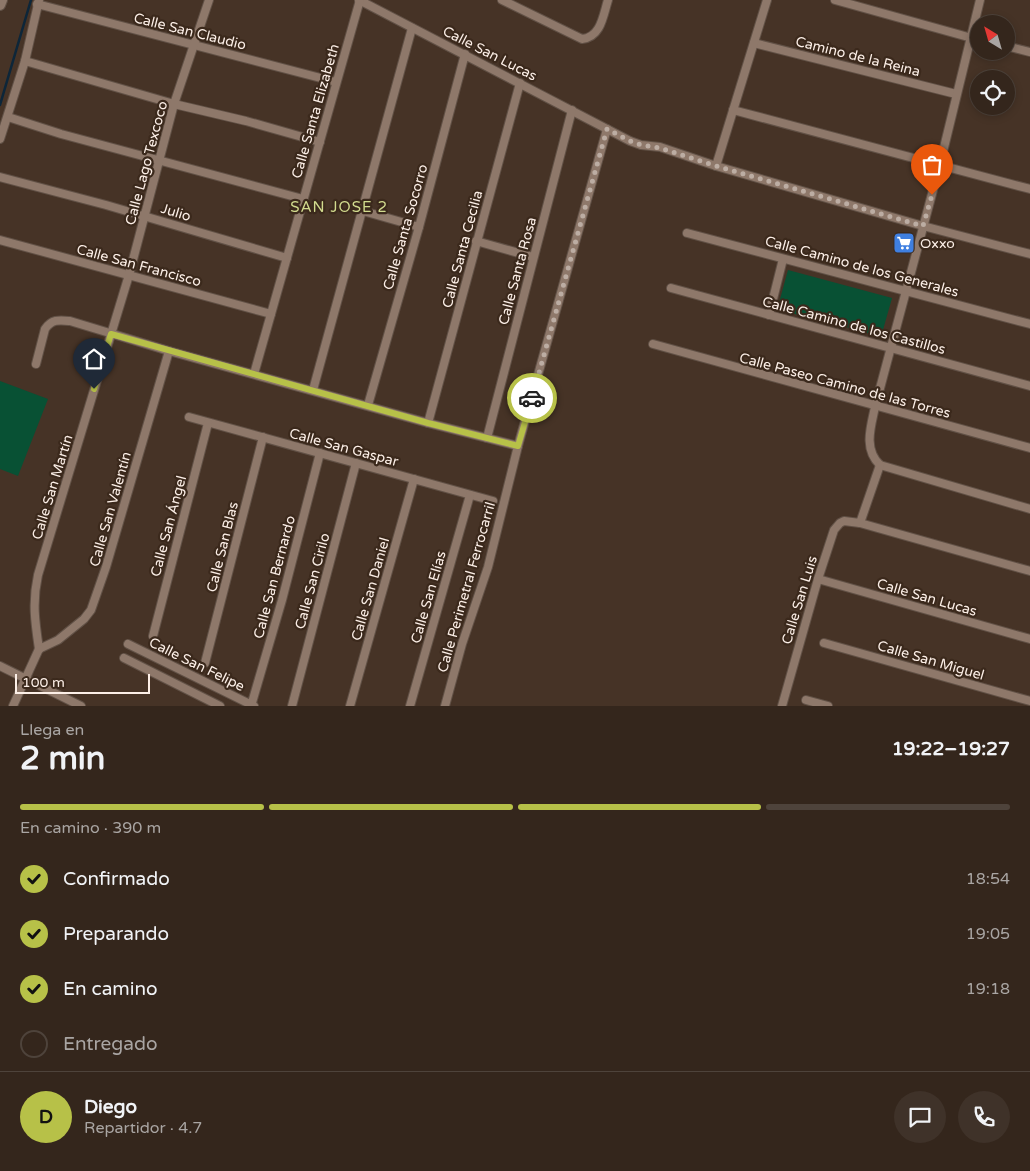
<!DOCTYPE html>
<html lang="es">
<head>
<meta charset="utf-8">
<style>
  body { margin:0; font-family:"Varela Round",sans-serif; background:#3f3229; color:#f1f3f6; height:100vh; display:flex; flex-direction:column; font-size:19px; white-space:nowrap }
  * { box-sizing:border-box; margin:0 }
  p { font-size:16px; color:#a9a5a3 }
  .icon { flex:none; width:28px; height:28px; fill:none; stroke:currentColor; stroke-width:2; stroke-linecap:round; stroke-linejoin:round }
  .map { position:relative; height:706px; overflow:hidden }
  .drawer { display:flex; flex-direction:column; background:#34261c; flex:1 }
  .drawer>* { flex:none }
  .needle { width:32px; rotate:323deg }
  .controls { position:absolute; left:970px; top:15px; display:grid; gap:10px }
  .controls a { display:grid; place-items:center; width:45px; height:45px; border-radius:50%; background:#34261c; box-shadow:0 2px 8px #0003,0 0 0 1px #4e433b; font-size:25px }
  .scale { position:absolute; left:15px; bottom:12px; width:135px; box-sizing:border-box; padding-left:5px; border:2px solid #fcefe7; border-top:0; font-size:14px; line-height:18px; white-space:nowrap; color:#fcefe7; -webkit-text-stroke:4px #3b291c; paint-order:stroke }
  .pin { position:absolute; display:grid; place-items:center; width:42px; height:42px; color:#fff; margin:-51px -21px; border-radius:50% 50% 50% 0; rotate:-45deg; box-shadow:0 0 5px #0007 }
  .pin .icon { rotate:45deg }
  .courier { position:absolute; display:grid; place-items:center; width:50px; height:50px; margin:-25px; border:4px solid #b7c148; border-radius:50%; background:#fff; color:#222; box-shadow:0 1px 6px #0007 }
  .overview em { font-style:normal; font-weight:700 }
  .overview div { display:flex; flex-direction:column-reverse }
  .overview { display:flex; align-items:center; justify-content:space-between; height:85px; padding:0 20px }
  h1 { font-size:32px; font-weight:700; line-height:38px }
  .bar { display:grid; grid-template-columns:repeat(4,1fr); gap:8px 5px; align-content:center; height:60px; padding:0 20px }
  .bar i { height:6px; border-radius:4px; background:#4e433b }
  .bar .selected { background:#b7c148 }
  .bar p { grid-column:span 4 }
  .line { display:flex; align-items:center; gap:12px; padding:0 20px; border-top:1px solid #4e433b }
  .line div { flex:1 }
  .round { display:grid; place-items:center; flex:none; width:52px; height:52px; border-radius:26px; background:#3f3229 }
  ol { padding:0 20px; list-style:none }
  li { display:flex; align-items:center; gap:15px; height:55px }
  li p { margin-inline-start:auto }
  li .icon { padding:5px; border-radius:50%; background:#b7c148; color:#111; stroke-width:4 }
  li:last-child { color:#a9a5a3 }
  li i { width:28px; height:28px; border:2px solid #4e433b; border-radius:50% }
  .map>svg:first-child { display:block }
</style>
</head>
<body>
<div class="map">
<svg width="1030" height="706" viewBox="0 0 1030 706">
  <rect width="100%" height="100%" fill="#463326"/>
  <g fill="#085134">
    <polygon points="788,270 892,298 881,337 821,320 777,310"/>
    <polygon points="0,381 48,399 18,476 0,469"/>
  </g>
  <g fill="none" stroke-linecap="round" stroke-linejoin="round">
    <polyline stroke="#0d2639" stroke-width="2.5" points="0,105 31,0"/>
    <g stroke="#615146" stroke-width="10">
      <g id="minor">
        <polyline points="359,0 630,141 641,145 660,147 716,166 923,226 1030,254"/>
        <path d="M502,0L582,39C601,37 603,16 608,0"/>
        <polyline points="835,0 979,40"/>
        <polyline points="37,4 336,82"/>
        <polyline points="754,43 956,94"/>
        <polyline points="1006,46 1030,52"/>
        <polyline points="25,61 174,104 246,121 320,142"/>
        <polyline points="733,110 1030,189"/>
        <polyline points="8,117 61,134 303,199"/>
        <polyline points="0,139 25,61 39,0"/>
        <polyline points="716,166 767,0"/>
        <polyline points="0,177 106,205 287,258"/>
        <polyline points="363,211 419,227"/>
        <polyline points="687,233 1030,324"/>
        <polyline points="0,240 271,314"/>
        <polyline points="476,241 533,257"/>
        <polyline points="671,288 1030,386"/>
        <polyline points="769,315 783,259"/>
        <polyline points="653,344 1030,448"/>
        <path d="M36,364L45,329C52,319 59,320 70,321L169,351L428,423L518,446"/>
        <polyline points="254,374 360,0"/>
        <polyline points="313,390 412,28"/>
        <polyline points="368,405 419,227 465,54"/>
        <polyline points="189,417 493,501"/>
        <polyline points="428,423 520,83"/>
        <polyline points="487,438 572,110"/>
        <path d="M880,465C863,449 871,426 875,407L940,164L980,0"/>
        <polyline points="880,465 1030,509"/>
        <polyline points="860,523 880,465"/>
        <polyline points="818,579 1030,639"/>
        <polyline points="153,636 208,423"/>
        <polyline points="824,643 1030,701"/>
        <polyline points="128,644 254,706"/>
        <path d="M39,649C35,622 32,602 38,575L129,275L174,104L209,0"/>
        <polyline points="39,649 58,640 84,619 91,610 106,567 169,351"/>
        <polyline points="124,658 220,706"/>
        <polyline points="205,663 263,437"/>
        <polyline points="0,666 81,706"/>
        <polyline points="806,700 828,706"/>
        <polyline points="13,706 39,649"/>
        <polyline points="251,706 282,600 320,453"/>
        <polyline points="292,706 356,463"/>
        <polyline points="350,706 414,479"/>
        <polyline points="410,706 470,495"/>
        <polyline points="445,706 462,644 488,567 518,446 607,129"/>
        <polyline points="782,706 818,579 834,530 840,523 844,521 860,523 1030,571"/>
      </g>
    </g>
    <g stroke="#615146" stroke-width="12">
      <polyline id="secondary" points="0,5 2,0"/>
    </g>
    <use href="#minor" stroke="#8e786a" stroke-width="8"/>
    <use href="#secondary" stroke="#8e786a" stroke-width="10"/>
  </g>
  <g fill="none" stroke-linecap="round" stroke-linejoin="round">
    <polyline stroke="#bcada3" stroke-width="5" stroke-dasharray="0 9" points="532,398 607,129 630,141 641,145 660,148 716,166 923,226 932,195"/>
    <polyline stroke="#b7c148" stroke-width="6" points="94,389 111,334 428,423 518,446 532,398"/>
  </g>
  <defs>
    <g id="supermarket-square" transform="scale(1.125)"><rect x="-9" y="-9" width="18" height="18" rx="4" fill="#3f7fe0" stroke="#3b291c"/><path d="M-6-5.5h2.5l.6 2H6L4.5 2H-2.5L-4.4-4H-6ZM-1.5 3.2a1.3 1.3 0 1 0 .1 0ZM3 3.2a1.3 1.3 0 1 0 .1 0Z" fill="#fff"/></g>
  </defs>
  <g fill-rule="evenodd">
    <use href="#supermarket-square" x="904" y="243"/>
  </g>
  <g text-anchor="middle" stroke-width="4.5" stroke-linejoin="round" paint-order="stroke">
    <g font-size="14" fill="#fcefe7" stroke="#3b291c">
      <text transform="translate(190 31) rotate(14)" y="5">Calle San Claudio</text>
      <text transform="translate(490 53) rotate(27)" y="5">Calle San Lucas</text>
      <text transform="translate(858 56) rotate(14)" y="5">Camino de la Reina</text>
      <text transform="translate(315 111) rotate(-74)" y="5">Calle Santa Elizabeth</text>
      <text transform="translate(146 163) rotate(-75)" y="5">Calle Lago Texcoco</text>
      <text transform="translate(176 212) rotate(17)" y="5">Julio</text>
      <text transform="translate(405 227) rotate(-74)" y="5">Calle Santa Socorro</text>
      <text transform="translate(462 249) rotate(-75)" y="5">Calle Santa Cecilia</text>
      <text transform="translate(139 265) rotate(15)" y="5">Calle San Francisco</text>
      <text transform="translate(862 266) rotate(15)" y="5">Calle Camino de los Generales</text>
      <text transform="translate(517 271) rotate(-75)" y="5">Calle Santa Rosa</text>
      <text transform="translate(854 325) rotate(15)" y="5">Calle Camino de los Castillos</text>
      <text transform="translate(845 385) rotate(15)" y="5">Calle Paseo Camino de las Torres</text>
      <text transform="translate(344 447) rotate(15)" y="5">Calle San Gaspar</text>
      <text transform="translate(52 487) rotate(-73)" y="5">Calle San Martín</text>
      <text transform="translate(110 509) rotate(-74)" y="5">Calle San Valentín</text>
      <text transform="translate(168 526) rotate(-75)" y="5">Calle San Ángel</text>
      <text transform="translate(222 547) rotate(-76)" y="5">Calle San Blas</text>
      <text transform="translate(274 577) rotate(-75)" y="5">Calle San Bernardo</text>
      <text transform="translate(312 581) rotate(-75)" y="5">Calle San Cirilo</text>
      <text transform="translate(466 587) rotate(-74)" y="5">Calle Perimetral Ferrocarril</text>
      <text transform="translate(370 589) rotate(-74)" y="5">Calle San Daniel</text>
      <text transform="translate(428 597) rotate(-74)" y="5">Calle San Elías</text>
      <text transform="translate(927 597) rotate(16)" y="5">Calle San Lucas</text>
      <text transform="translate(799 600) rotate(-73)" y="5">Calle San Luis</text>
      <text transform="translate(931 660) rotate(16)" y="5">Calle San Miguel</text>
      <text transform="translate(197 664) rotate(26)" y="5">Calle San Felipe</text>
    </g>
    <g font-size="14" fill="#fcefe7" stroke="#3b291c" text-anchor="start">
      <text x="920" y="248">Oxxo</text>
    </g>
    <g font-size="15" letter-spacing="1" fill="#d2db8e" stroke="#3b291c">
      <text x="339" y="212">SAN JOSE 2</text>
    </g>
  </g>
</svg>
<div class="controls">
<a><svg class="needle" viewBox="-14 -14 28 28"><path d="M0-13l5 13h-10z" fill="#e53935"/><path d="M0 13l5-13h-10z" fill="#a9a5a3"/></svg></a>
<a><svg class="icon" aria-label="locate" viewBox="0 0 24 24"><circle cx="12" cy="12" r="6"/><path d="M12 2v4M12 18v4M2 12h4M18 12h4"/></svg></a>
</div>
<div class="scale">100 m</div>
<div class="pin" style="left:932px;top:195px;background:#ea580c"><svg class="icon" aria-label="bag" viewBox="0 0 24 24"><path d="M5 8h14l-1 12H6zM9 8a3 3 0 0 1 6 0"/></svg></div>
<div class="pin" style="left:94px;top:389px;background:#1f2937"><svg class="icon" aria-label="home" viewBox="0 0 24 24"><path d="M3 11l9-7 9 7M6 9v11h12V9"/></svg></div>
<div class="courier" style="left:532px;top:398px"><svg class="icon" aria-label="car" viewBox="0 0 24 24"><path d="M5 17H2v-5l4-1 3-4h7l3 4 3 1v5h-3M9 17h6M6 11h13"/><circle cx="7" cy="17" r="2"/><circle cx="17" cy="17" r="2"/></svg></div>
</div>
<section class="drawer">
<div class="overview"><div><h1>2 min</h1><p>Llega en</p></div><em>19:22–19:27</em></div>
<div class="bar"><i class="selected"></i><i class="selected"></i><i class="selected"></i><i></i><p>En camino · 390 m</p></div>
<ol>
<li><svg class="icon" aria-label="check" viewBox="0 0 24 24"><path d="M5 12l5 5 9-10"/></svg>Confirmado<p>18:54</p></li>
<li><svg class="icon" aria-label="check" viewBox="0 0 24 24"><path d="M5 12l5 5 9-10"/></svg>Preparando<p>19:05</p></li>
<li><svg class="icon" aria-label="check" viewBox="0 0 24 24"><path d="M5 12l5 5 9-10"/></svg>En camino<p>19:18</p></li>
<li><i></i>Entregado</li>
</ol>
<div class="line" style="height:90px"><b class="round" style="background:#b7c148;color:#111">D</b><div><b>Diego</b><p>Repartidor · 4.7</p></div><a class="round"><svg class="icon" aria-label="chat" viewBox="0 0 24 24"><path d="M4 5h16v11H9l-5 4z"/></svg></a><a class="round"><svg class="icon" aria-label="phone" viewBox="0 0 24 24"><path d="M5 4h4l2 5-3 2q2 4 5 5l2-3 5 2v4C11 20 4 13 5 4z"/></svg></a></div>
</section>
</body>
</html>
